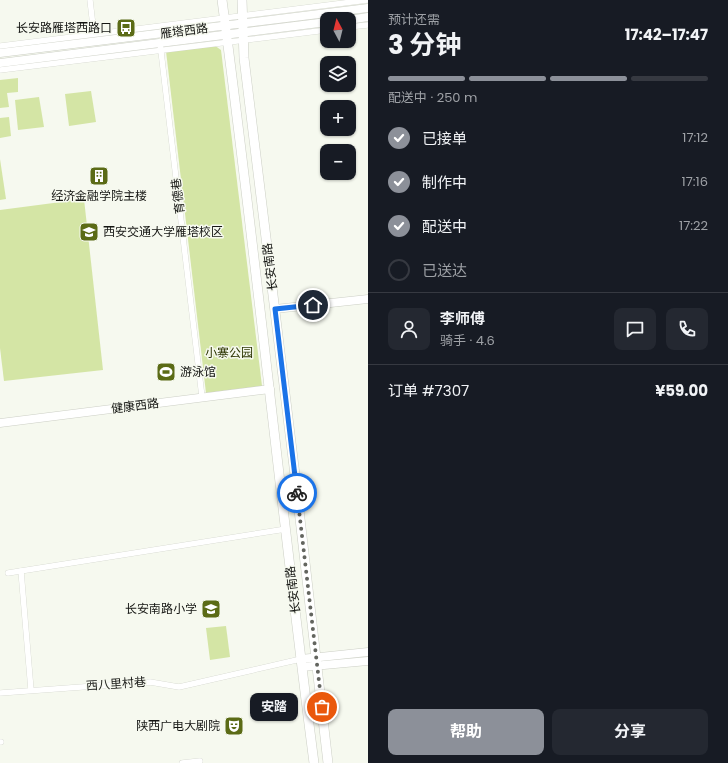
<!DOCTYPE html>
<html lang="zh">
<head>
<meta charset="utf-8">
<style>
  body { margin:0; font-family:Poppins,"Noto Sans SC",sans-serif; background:#242831; color:#f1f3f6; height:100vh; display:flex; flex-direction:column; font-size:15px; white-space:nowrap }
  * { box-sizing:border-box; margin:0 }
  p { font-size:13px; color:#9ea1a6 }
  .icon { flex:none; width:22px; height:22px; fill:none; stroke:currentColor; stroke-width:2; stroke-linecap:round; stroke-linejoin:round }
  .map { position:relative; flex:1; overflow:hidden }
  .sheet { display:flex; flex-direction:column; background:#171b24; width:360px }
  .sheet>* { flex:none }
  .needle { width:26px; rotate:353deg }
  .fabs { position:absolute; left:320px; top:12px; display:grid; gap:8px }
  .fabs a { display:grid; place-items:center; width:36px; height:36px; border-radius:8px; background:#171b24; box-shadow:0 1px 3px #0004; font-size:20px }
  .pin { position:absolute; display:grid; place-items:center; width:34px; height:34px; color:#fff; margin:-17px; border:2px solid #fff; border-radius:50%; box-shadow:0 1px 4px #0007 }
  .courier { position:absolute; display:grid; place-items:center; width:40px; height:40px; margin:-20px; border:3px solid #1a73e8; border-radius:50%; background:#fff; color:#222; box-shadow:0 1px 5px #0007 }
  .bubble { position:absolute; height:28px; border-radius:8px; background:#171b24; box-shadow:0 1px 3px #0004; font-size:13px; font-weight:700; line-height:28px; text-align:center }
  .headline em { font-style:normal; font-weight:700 }
  .headline div { display:flex; flex-direction:column-reverse }
  .headline { display:flex; align-items:center; justify-content:space-between; height:68px; padding:0 20px }
  h1 { font-size:26px; font-weight:700; line-height:30px }
  .bar { display:grid; grid-template-columns:repeat(4,1fr); gap:6px 4px; align-content:center; height:48px; padding:0 20px }
  .bar i { height:5px; border-radius:3px; background:#363941 }
  .bar .active { background:#8c9099 }
  .bar p { grid-column:span 4 }
  .line { display:flex; align-items:center; gap:10px; padding:0 20px; border-top:1px solid #363941 }
  .line div { flex:1 }
  .round { display:grid; place-items:center; flex:none; width:42px; height:42px; border-radius:8px; background:#242831 }
  ol { padding:0 20px; list-style:none }
  li { display:flex; align-items:center; gap:12px; height:44px }
  li p { margin-inline-start:auto }
  li .icon { padding:4px; border-radius:50%; background:#8c9099; color:#fff; stroke-width:4 }
  li:last-child { color:#9ea1a6 }
  li i { width:22px; height:22px; border:2px solid #363941; border-radius:50% }
  .button { display:flex; gap:8px; margin-top:auto; padding:8px 20px }
  .button a { flex:1; height:46px; border-radius:8px; background:#8c9099; color:#fff; font-size:16px; font-weight:700; line-height:46px; text-align:center }
  .button a+a { background:#242831; color:#f1f3f6 }
  main { display:flex; flex:1; min-height:0 }
  .map>svg:first-child { display:block }
</style>
</head>
<body>
<main>
<div class="map">
<svg width="368" height="763" viewBox="0 0 368 763">
  <rect width="100%" height="100%" fill="#f6f9ef"/>
  <g fill="#d4e5a5">
    <polygon points="214,45 221,50 262,386 206,393 166,51"/>
    <polygon points="18,78 18,92 7,93 9,107 0,108 0,80"/>
    <polygon points="91,91 96,122 69,126 65,94"/>
    <polygon points="39,97 44,127 18,130 15,100"/>
    <polygon points="9,117 11,136 0,138 0,118"/>
    <polygon points="0,159 6,199 0,200"/>
    <polygon points="84,199 103,370 4,381 0,348 0,210"/>
    <polygon points="226,626 230,657 210,660 206,628"/>
  </g>
  <g fill="none" stroke-linecap="round" stroke-linejoin="round">
    <g stroke="#cccfc5" stroke-width="6">
      <g id="street">
        <polyline points="90,0 93,26 92,34"/>
        <polyline points="349,27 368,25"/>
        <polyline points="160,43 202,397"/>
        <polyline points="0,46 368,0"/>
        <polyline points="0,70 327,30"/>
        <polyline points="21,571 31,690"/>
        <polyline points="8,573 286,529"/>
        <polyline points="0,693 150,682 179,687 301,659"/>
        <polyline points="0,742 1,742"/>
        <polyline points="182,763 200,761"/>
      </g>
    </g>
    <g stroke="#cccfc5" stroke-width="9">
      <g id="secondary">
        <polyline points="349,20 368,17"/>
        <polyline points="0,53 368,8"/>
        <polyline points="0,63 327,22"/>
        <polyline points="275,309 368,299"/>
        <polyline points="0,423 270,389"/>
        <polyline points="301,659 368,652"/>
        <polyline points="302,667 368,661"/>
      </g>
    </g>
    <g stroke="#cccfc5" stroke-width="10">
      <g id="primary">
        <path d="M222,0C256,254 281,509 314,763"/>
        <polyline points="242,0 244,58 295,475 328,763"/>
      </g>
    </g>
    <use href="#street" stroke="#fff" stroke-width="5.5"/>
    <use href="#secondary" stroke="#fff" stroke-width="8"/>
    <use href="#primary" stroke="#fff" stroke-width="9"/>
  </g>
  <g fill="none" stroke-linecap="round" stroke-linejoin="round">
    <polyline stroke="#63655f" stroke-width="4" stroke-dasharray="0 7.2" points="297,493 322,707"/>
    <polyline stroke="#1a73e8" stroke-width="5" points="297,493 275,309 313,305"/>
  </g>
  <defs>
    <g id="bus-square" transform="scale(1)"><rect x="-9" y="-9" width="18" height="18" rx="4" fill="#5b6b16" stroke="#f6f9ef"/><path d="M-5-6H5V4H4V6H2V4H-2V6H-4V4H-5ZM-3.5-4V0h7V-4ZM-3.5 1.2v1.5H-2V1.2ZM2 1.2v1.5H3.5V1.2Z" fill="#fff"/></g>
    <g id="building-square" transform="scale(1)"><rect x="-9" y="-9" width="18" height="18" rx="4" fill="#5b6b16" stroke="#f6f9ef"/><path d="M-4-6H4V6H1V3H-1V6H-4ZM-2.5-4.3h1.7v1.8h-1.7ZM.8-4.3h1.7v1.8H.8ZM-2.5-1h1.7V.8h-1.7ZM.8-1h1.7V.8H.8Z" fill="#fff"/></g>
    <g id="university-square" transform="scale(1)"><rect x="-9" y="-9" width="18" height="18" rx="4" fill="#5b6b16" stroke="#f6f9ef"/><path d="M0-5L7-2L0 1L-7-2ZM-4 1L0 2.5L4 1V4Q0 6-4 4Z" fill="#fff"/></g>
    <g id="stadium-square" transform="scale(1)"><rect x="-9" y="-9" width="18" height="18" rx="4" fill="#5b6b16" stroke="#f6f9ef"/><path d="M0-5a6.5 5 0 1 0 0 10a6.5 5 0 1 0 0-10ZM-3.5-1.8h7v3.6h-7Z" fill="#fff"/></g>
    <g id="school-square" transform="scale(1)"><rect x="-9" y="-9" width="18" height="18" rx="4" fill="#5b6b16" stroke="#f6f9ef"/><path d="M0-5L7-2L0 1L-7-2ZM-4 1L0 2.5L4 1V4Q0 6-4 4Z" fill="#fff"/></g>
    <g id="theatre-square" transform="scale(1)"><rect x="-9" y="-9" width="18" height="18" rx="4" fill="#5b6b16" stroke="#f6f9ef"/><path d="M-5-5.5Q0-4 5-5.5V0Q5 5 0 6Q-5 5-5 0ZM-3.3-2.5H-1v1.5H-3.3ZM1-2.5H3.3v1.5H1ZM-2.8 1Q0 5.5 2.8 1Z" fill="#fff"/></g>
  </defs>
  <g fill-rule="evenodd">
    <use href="#bus-square" x="126" y="28"/>
    <use href="#building-square" x="99" y="176"/>
    <use href="#university-square" x="89" y="232"/>
    <use href="#stadium-square" x="166" y="372"/>
    <use href="#school-square" x="211" y="609"/>
    <use href="#theatre-square" x="234" y="726"/>
  </g>
  <g text-anchor="middle" stroke-width="3" stroke-linejoin="round" paint-order="stroke">
    <g font-size="12" fill="#141512" stroke="#f6f9ef" text-anchor="end">
      <text x="112" y="32">长安路雁塔西路口</text>
      <text x="99" y="200" text-anchor="middle">经济金融学院主楼</text>
      <text x="103" y="236" text-anchor="start">西安交通大学雁塔校区</text>
      <text x="180" y="376" text-anchor="start">游泳馆</text>
      <text x="197" y="613">长安南路小学</text>
      <text x="220" y="730">陕西广电大剧院</text>
    </g>
    <g font-size="12" fill="#141512" stroke="#f6f9ef">
      <text transform="translate(184 31) rotate(-7)" y="4">雁塔西路</text>
      <text transform="translate(178 196) rotate(-97)" y="4">育德巷</text>
      <text transform="translate(270 267) rotate(-97)" y="4">长安南路</text>
      <text transform="translate(135 406) rotate(-7)" y="4">健康西路</text>
      <text transform="translate(293 590) rotate(-97)" y="4">长安南路</text>
      <text transform="translate(116 684) rotate(-4)" y="4">西八里村巷</text>
    </g>
    <g font-size="12" fill="#2e3703" stroke="#f6f9ef">
      <text x="229" y="357">小寨公园</text>
    </g>
  </g>
</svg>
<div class="fabs">
<a><svg class="needle" viewBox="-14 -14 28 28"><path d="M0-13l5 13h-10z" fill="#e53935"/><path d="M0 13l5-13h-10z" fill="#9ea1a6"/></svg></a>
<a><svg class="icon" aria-label="layers" viewBox="0 0 24 24"><path d="M12 4l9 5-9 5-9-5zM3 14l9 5 9-5"/></svg></a>
<a>+</a>
<a>−</a>
</div>
<div class="pin" style="left:322px;top:707px;background:#ea580c"><svg class="icon" aria-label="bag" viewBox="0 0 24 24"><path d="M5 8h14l-1 12H6zM9 8a3 3 0 0 1 6 0"/></svg></div>
<div class="pin" style="left:313px;top:305px;background:#1f2937"><svg class="icon" aria-label="home" viewBox="0 0 24 24"><path d="M3 11l9-7 9 7M6 9v11h12V9"/></svg></div>
<div class="courier" style="left:297px;top:493px"><svg class="icon" aria-label="bike" viewBox="0 0 24 24"><circle cx="6" cy="16" r="4"/><circle cx="18" cy="16" r="4"/><path d="M6 16l4-8h5l3 8M10 8l3 8H6M13 5h3"/></svg></div>
<div class="bubble" style="left:250px;top:693px;width:48px">安踏</div>
</div>
<section class="sheet">
<div class="headline"><div><h1>3 分钟</h1><p>预计还需</p></div><em>17:42–17:47</em></div>
<div class="bar"><i class="active"></i><i class="active"></i><i class="active"></i><i></i><p>配送中 · 250 m</p></div>
<ol>
<li><svg class="icon" aria-label="check" viewBox="0 0 24 24"><path d="M5 12l5 5 9-10"/></svg>已接单<p>17:12</p></li>
<li><svg class="icon" aria-label="check" viewBox="0 0 24 24"><path d="M5 12l5 5 9-10"/></svg>制作中<p>17:16</p></li>
<li><svg class="icon" aria-label="check" viewBox="0 0 24 24"><path d="M5 12l5 5 9-10"/></svg>配送中<p>17:22</p></li>
<li><i></i>已送达</li>
</ol>
<div class="line" style="height:72px"><a class="round"><svg class="icon" aria-label="person" viewBox="0 0 24 24"><circle cx="12" cy="8" r="4"/><path d="M4 21q1-7 8-7t8 7"/></svg></a><div><b>李师傅</b><p>骑手 · 4.6</p></div><a class="round"><svg class="icon" aria-label="chat" viewBox="0 0 24 24"><path d="M4 5h16v11H9l-5 4z"/></svg></a><a class="round"><svg class="icon" aria-label="phone" viewBox="0 0 24 24"><path d="M5 4h4l2 5-3 2q2 4 5 5l2-3 5 2v4C11 20 4 13 5 4z"/></svg></a></div>
<div class="line" style="height:52px"><div>订单 #7307</div><b>¥59.00</b></div>
<div class="button"><a>帮助</a><a>分享</a></div>
</section>
</main>
</body>
</html>
